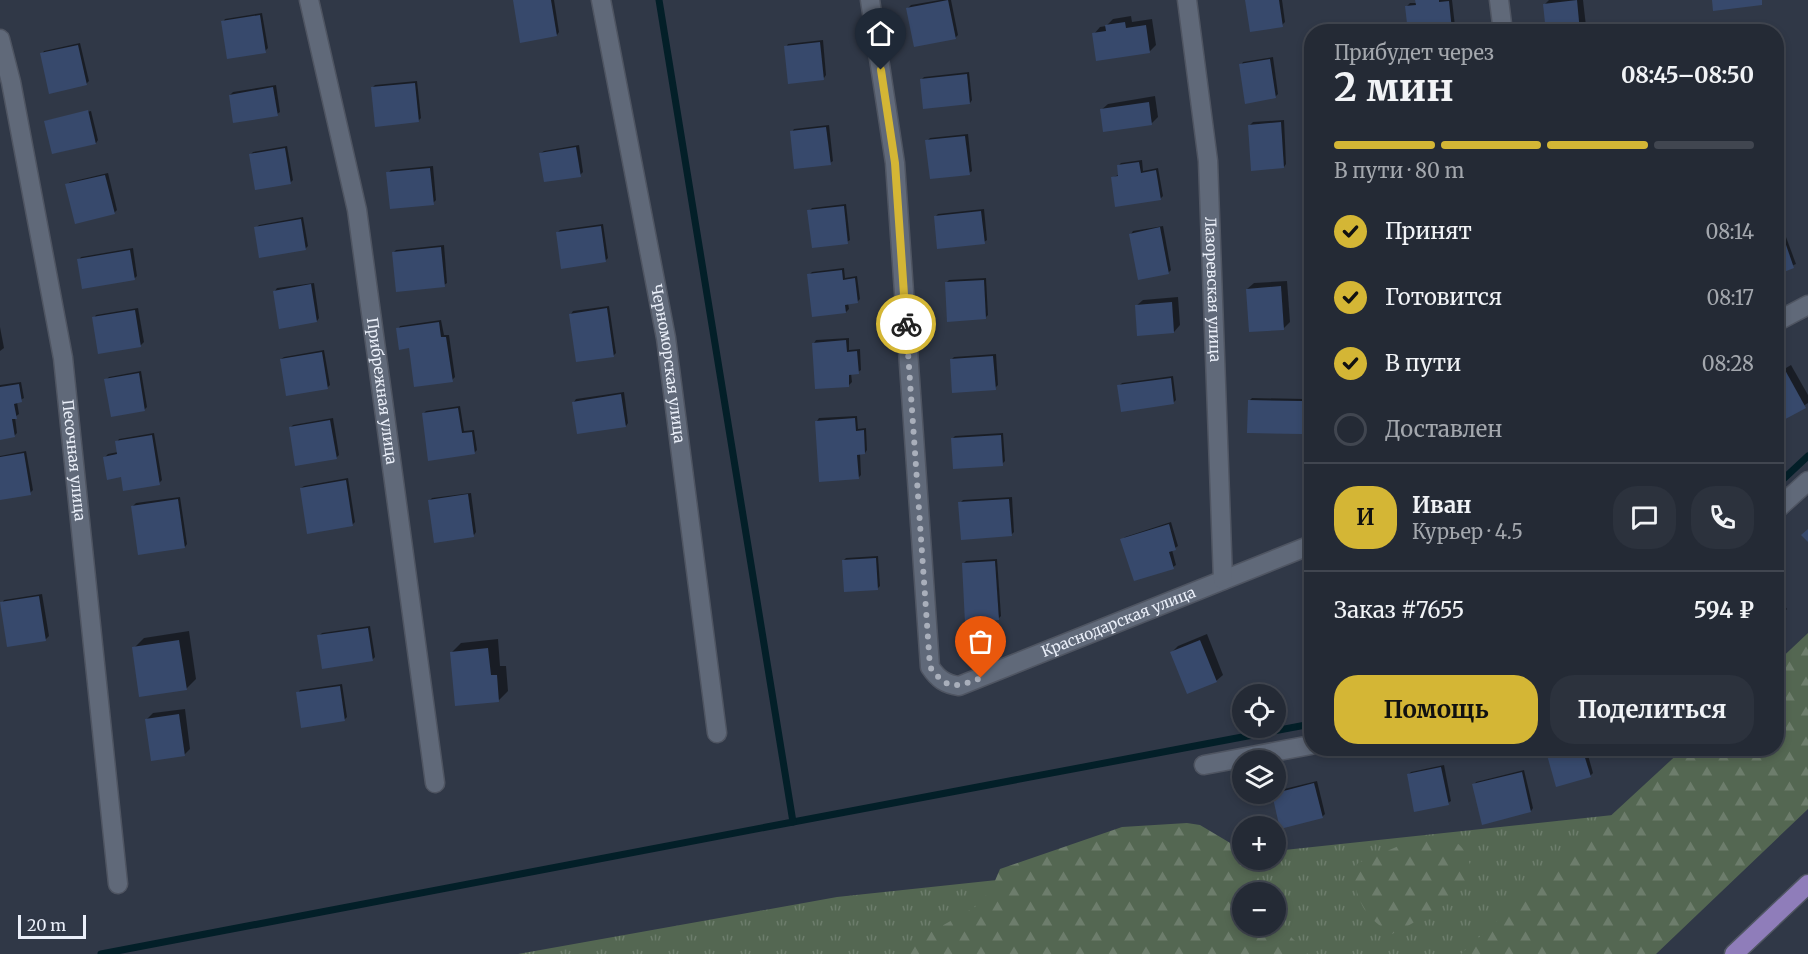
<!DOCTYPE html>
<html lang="ru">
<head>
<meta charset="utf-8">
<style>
  body { margin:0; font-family:Merriweather,serif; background:#2c323d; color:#f1f3f6; height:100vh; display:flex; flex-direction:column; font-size:22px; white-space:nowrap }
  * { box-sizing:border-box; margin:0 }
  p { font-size:20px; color:#a3a7ad }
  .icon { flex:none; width:33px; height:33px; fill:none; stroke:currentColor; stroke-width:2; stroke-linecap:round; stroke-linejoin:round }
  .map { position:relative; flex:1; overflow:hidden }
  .side { position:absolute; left:1304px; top:24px; width:480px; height:732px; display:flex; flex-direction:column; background:#242a35; border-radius:24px; box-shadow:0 3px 9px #0003,0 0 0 2px #414650 }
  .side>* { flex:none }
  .controls { position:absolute; left:1232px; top:684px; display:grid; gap:12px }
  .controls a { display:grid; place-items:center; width:54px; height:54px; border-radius:50%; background:#242a35; box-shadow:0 3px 9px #0003,0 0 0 2px #414650; font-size:30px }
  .scale { position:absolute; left:18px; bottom:15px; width:68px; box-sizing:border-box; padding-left:6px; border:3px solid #eaeff9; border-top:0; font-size:16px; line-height:21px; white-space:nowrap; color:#eaeff9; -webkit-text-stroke:4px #303847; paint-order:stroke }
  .pin { position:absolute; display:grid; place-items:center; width:51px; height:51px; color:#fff; margin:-62px -26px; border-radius:50% 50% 50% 0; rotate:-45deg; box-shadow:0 0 6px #0007 }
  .pin .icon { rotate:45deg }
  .courier { position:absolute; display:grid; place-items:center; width:60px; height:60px; margin:-30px; border:4px solid #d4b635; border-radius:50%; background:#fff; color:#222; box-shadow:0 2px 8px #0007 }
  .overview em { font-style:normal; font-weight:700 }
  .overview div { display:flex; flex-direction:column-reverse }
  .overview { display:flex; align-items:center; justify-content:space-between; height:102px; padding:0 30px }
  h1 { font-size:39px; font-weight:700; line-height:45px }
  .bar { display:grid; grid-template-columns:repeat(4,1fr); gap:9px 6px; align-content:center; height:72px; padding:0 30px }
  .bar i { height:8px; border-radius:4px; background:#414650 }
  .bar .on { background:#d4b635 }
  .bar p { grid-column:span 4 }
  .line { display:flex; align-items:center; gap:15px; padding:0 30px; border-top:2px solid #414650 }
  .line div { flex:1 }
  .round { display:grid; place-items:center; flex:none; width:63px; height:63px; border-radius:24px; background:#2c323d }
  ol { padding:0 30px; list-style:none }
  li { display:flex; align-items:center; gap:18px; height:66px }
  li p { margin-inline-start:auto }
  li .icon { padding:6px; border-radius:50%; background:#d4b635; color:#111; stroke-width:4 }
  li:last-child { color:#a3a7ad }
  li i { width:33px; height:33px; border:3px solid #414650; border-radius:50% }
  .primary-button { display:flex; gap:12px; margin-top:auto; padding:12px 30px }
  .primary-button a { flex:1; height:69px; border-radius:24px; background:#d4b635; color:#111; font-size:24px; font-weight:700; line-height:69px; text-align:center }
  .primary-button a+a { background:#2c323d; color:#f1f3f6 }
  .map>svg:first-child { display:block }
</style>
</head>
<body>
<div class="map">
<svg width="1808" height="954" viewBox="0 0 1808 954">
  <defs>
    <pattern id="grass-tufts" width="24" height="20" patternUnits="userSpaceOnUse" patternTransform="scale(1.5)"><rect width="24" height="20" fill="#546752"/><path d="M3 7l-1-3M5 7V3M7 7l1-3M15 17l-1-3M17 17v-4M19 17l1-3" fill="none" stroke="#6d7d6c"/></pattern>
    <pattern id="forest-firs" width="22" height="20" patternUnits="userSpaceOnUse" patternTransform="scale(1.5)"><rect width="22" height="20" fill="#546752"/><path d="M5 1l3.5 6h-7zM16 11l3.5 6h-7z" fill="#6d7d6c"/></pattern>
  </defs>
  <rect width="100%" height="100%" fill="#303847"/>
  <path fill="url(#grass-tufts)" fill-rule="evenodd" d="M1613,815L1463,954H518L837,897L1242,854V860H1275V851ZM1242,892H1275V926H1242Z"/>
  <g fill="url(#forest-firs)">
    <polygon points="1808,633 1808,809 1656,954 1461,954 1683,749 1776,748 1776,663"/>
    <polygon points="1187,823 1200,825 1242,850 1242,860 1249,860 1256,872 1264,892 1242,892 1242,926 1275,926 1275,914 1288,934 1308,954 902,954 912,943 975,907 991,890 1000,869 1122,827"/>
    <path d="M1418,838C1437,838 1458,834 1466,855C1468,860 1472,867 1471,872C1466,897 1412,924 1392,934C1364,916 1360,906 1352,874L1358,863Z"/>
  </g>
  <g fill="#0007">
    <polygon points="514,0 554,0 559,32 557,35"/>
    <polygon points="940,0 951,0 958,35 955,38 908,8 911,5"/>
    <polygon points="1246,0 1282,0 1285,22 1282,25"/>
    <polygon points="1417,0 1452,0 1455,26 1452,29 1410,32 1407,6 1410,3 1417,3"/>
    <polygon points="1549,0 1583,0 1586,26 1581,32 1548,32 1545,4"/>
    <polygon points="262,13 268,48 265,51 223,22 225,19"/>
    <polygon points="1131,16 1132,22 1152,19 1156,45 1150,51 1094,34 1100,27 1106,26 1113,19"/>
    <polygon points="823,40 826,75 824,78 786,47 788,44"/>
    <polygon points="80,43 89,81 86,84 42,54 44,51"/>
    <polygon points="1273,57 1278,94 1275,97 1241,65 1243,62"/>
    <polygon points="969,72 972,100 970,103 921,80 924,77"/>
    <polygon points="417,81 421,118 418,121 372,88 375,85"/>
    <polygon points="276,85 280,112 277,114 230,95 233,92"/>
    <polygon points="1155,96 1158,117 1152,123 1101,110 1108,104"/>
    <polygon points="1776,109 1780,142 1776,145"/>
    <polygon points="91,111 98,140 96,143 54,153 46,121"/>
    <polygon points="1284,120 1286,164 1284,167 1250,125 1253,122"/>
    <polygon points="829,125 833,161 830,163 792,132 794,129"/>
    <polygon points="968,134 972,171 969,173 927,141 930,138"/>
    <polygon points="579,145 583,172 580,175 541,153 544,151"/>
    <polygon points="287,146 293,180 290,183 250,155 253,152"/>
    <polygon points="1142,160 1143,171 1158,168 1163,196 1160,199 1112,178 1120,174 1118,166 1121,163"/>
    <polygon points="433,166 436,200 433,203 388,173 391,170"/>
    <polygon points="108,173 117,210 114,213 67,185 70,182"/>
    <polygon points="846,204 850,240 847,242 809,211 812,208"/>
    <polygon points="984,209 987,240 984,242 935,217 938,214"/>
    <polygon points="303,217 308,246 305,249 256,228 259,225"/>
    <polygon points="603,224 608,258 605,261 557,233 560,230"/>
    <polygon points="1163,226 1171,270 1168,273 1131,234 1133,231"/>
    <polygon points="1786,237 1796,264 1776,273 1776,241"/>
    <polygon points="444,245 447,283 444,285 393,253 396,250"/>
    <polygon points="133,248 137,276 135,278 79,260 81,257"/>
    <polygon points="844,268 845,278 857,276 860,299 857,302 848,303 849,309 846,312 809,275 812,272"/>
    <polygon points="986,278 988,315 985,318 946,283 949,280"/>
    <polygon points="1287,281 1290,322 1284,328 1247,289 1254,283"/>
    <polygon points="314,283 319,318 317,321 275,291 277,288"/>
    <polygon points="1178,297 1180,325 1174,332 1136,306 1143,300"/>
    <polygon points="609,306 616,353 613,356 571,314 573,311"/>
    <polygon points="138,308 144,342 141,345 99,352 94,318 96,315"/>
    <polygon points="441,320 444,335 449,335 455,377 452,380 410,347 398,329 400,326"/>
    <polygon points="0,327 4,348 0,351"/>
    <polygon points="849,338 849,350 860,349 861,370 858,372 851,373 852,382 849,385 814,343 816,340"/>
    <polygon points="324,350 330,385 327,388 281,359 284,357"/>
    <polygon points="996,354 998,385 995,388 951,360 954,357"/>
    <polygon points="1791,365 1808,395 1808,403 1776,423 1776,374"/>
    <polygon points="141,371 147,407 144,410 106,380 109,377"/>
    <polygon points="1173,376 1176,400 1173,403 1119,386 1122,383"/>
    <polygon points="21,382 24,398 17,402 19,414 15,417 17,433 14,436 0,438 0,385"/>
    <polygon points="624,392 628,423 626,426 574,402 576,399"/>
    <polygon points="1252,398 1305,399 1304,430 1302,433 1249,401"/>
    <polygon points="460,406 464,431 474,430 477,450 474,453 423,414 426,411"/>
    <polygon points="857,416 858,429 866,428 867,450 865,453 860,453 861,475 858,478 817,421 819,418"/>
    <polygon points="333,418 339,455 336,458 290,428 293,425"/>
    <polygon points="154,433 162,480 159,483 122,476 105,457 108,454 118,452 117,442 119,439"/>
    <polygon points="1003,433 1005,461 1002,464 953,438 955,436"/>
    <polygon points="26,451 33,490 30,493 0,498 0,456"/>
    <polygon points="348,478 355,522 352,525 301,488 304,486"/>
    <polygon points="471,493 476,532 474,535 429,501 432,498"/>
    <polygon points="180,497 187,544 185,547 133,506 136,503"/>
    <polygon points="1012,497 1014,532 1011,535 960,503 963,500"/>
    <polygon points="1171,522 1178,546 1172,550 1176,565 1173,567 1122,540 1125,537"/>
    <polygon points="878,556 880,586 877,589 843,561 846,558"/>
    <polygon points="997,559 1001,616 998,619 963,564 966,561"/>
    <polygon points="1776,582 1784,591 1777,597 1787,609 1776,620"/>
    <polygon points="42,594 49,636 46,639 9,645 2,603 4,600"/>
    <polygon points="370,626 375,657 372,660 319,636 322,633"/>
    <polygon points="189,631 196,679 186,689 134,648 144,638"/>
    <polygon points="1207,634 1223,675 1216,681 1172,652 1178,646"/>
    <polygon points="498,639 500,666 506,666 508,691 499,700 451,653 461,643"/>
    <polygon points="342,684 347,717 344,720 298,693 300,690"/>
    <polygon points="185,709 190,749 184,755 146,720 153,713"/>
    <polygon points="1546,748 1586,748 1593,773 1590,776"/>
    <polygon points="1444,765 1451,801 1448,803 1408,775 1411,772"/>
    <polygon points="1524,770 1533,808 1531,811 1474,785 1476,782"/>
    <polygon points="1317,781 1325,814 1322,817 1273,794 1276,791"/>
  </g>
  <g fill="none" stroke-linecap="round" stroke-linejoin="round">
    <g stroke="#031f28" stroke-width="7">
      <polyline points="1776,486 1808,456"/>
      <polyline points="793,822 1311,724"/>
      <polyline points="101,954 793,822 659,0"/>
    </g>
  </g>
  <g fill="#37496c">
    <polygon points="513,0 551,0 557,36 520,43"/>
    <polygon points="948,0 956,39 914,47 906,8"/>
    <polygon points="1245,0 1279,0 1283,27 1250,32"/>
    <polygon points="1415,0 1439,0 1439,2 1449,1 1452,30 1408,32 1405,6 1416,5"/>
    <polygon points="1577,0 1580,32 1546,32 1543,4"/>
    <polygon points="1712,0 1762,0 1762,5 1713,11"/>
    <polygon points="260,15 266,53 227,59 221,21"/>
    <polygon points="1125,22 1126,28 1146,25 1150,53 1096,61 1092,33 1106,31 1105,25"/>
    <polygon points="820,42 824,80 788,84 784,46"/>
    <polygon points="78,45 87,85 49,94 40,53"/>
    <polygon points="1270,59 1276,98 1245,104 1239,64"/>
    <polygon points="967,74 970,104 923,109 920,79"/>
    <polygon points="415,83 419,122 375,127 371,87"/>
    <polygon points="273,87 278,116 233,123 229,95"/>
    <polygon points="1149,102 1152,125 1103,132 1100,109"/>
    <polygon points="88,110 96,144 52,154 44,121"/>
    <polygon points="1281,122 1284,168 1251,171 1248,125"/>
    <polygon points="826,127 831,165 794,169 790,131"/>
    <polygon points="965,136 970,175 930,179 925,140"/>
    <polygon points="576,147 581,177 544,182 539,153"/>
    <polygon points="285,148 291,184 255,190 249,154"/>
    <polygon points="1139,162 1141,173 1156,170 1161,200 1115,207 1111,177 1118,176 1117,165"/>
    <polygon points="430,168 434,205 390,209 386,172"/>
    <polygon points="105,175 115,214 75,224 65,184"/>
    <polygon points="844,206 848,244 812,248 807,210"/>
    <polygon points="981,211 985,244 937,249 934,216"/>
    <polygon points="301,219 306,250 259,258 254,227"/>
    <polygon points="601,226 606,262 561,269 556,232"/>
    <polygon points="1160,227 1169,274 1138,280 1129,234"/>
    <polygon points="1784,239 1794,268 1776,275 1776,242"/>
    <polygon points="441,247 445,287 396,292 392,252"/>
    <polygon points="130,250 135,280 82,289 77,259"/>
    <polygon points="842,270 843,280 855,278 858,303 845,305 846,313 812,317 807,274"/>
    <polygon points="984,280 986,319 947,322 945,282"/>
    <polygon points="311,284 317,322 279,329 273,291"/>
    <polygon points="1281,286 1284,330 1249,332 1246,289"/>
    <polygon points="1172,302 1174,333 1137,336 1135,305"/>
    <polygon points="607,308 614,357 576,362 569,314"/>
    <polygon points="135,310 141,347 98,354 92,317"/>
    <polygon points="439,322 441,337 446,337 453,382 414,387 409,348 399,350 396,328"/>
    <polygon points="846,340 847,352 857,351 859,374 849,375 849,387 815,389 812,343"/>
    <polygon points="322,352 328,389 286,396 280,359"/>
    <polygon points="993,356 996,390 952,393 950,359"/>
    <polygon points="1785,370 1806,408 1776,424 1776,375"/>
    <polygon points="139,373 145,411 111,417 104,379"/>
    <polygon points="1171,378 1174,404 1121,412 1117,385"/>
    <polygon points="19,384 22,402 14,404 17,419 12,419 15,437 0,440 0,387"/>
    <polygon points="621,394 626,427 577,434 572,402"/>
    <polygon points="1248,400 1303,401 1302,434 1247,433"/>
    <polygon points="458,408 462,433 472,432 475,454 428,461 422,413"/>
    <polygon points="855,418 856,431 864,430 865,454 857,455 859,479 819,482 815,421"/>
    <polygon points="330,420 337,459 295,466 289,427"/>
    <polygon points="152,435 160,485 123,491 121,477 107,480 103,457 117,454 115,441"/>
    <polygon points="1001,435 1003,466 953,469 951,438"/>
    <polygon points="24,453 31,495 0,500 0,457"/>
    <polygon points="346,480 353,526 307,534 300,488"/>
    <polygon points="468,494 474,537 434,543 428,500"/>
    <polygon points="178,499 185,548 138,555 131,506"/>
    <polygon points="1009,499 1012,536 961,540 958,502"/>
    <polygon points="1169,524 1176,550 1169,552 1174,569 1134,581 1120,539"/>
    <polygon points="1808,529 1808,542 1801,535"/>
    <polygon points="876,558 878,590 844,592 842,560"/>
    <polygon points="995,561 999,620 965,623 962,563"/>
    <polygon points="1776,587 1783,594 1776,600"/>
    <polygon points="39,596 46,641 7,647 0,602"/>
    <polygon points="1311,597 1311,619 1304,600"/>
    <polygon points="1776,602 1786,613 1776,622"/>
    <polygon points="368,628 373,661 322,669 317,635"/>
    <polygon points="179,640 187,690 139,697 132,647"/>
    <polygon points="1200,640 1217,682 1187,694 1170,652"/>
    <polygon points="488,648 491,675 497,675 499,702 455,706 450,652"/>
    <polygon points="340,686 345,721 301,728 296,692"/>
    <polygon points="179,714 185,756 151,761 145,719"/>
    <polygon points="1545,748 1582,748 1591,777 1556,787"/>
    <polygon points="1441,767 1449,805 1414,812 1407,774"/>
    <polygon points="1522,772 1531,812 1482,825 1472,784"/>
    <polygon points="1314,783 1323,818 1280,829 1272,794"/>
  </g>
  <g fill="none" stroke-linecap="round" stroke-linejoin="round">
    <g stroke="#4f5562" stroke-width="21">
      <g id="minor">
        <path id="s1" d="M309,0L357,210L435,783"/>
        <path id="s2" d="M601,0L666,338L717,733"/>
        <path id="s3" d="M870,0L895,163L930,667C938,679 945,684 959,686L1311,545"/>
        <path id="s4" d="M1187,0L1208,161L1223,580"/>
        <polyline points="1499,0 1503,32"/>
        <path id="s5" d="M0,39L11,82L63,358L118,884"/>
        <polyline points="1776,322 1808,305"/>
        <polyline points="1776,510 1808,481"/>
        <polyline points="1204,765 1311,745"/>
      </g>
    </g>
    <g stroke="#4f5562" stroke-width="21">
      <polyline id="major" points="1734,954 1808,884"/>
    </g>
    <use href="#minor" stroke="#606979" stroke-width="18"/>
    <use href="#major" stroke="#8f7dba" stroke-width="18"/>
  </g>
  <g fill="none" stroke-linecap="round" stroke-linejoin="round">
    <path stroke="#a9afbb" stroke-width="6" stroke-dasharray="0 10.8" d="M906,324L930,667C947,691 957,687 981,678"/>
    <polyline stroke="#d4b635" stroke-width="8" points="881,70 895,163 906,324"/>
  </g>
  <g text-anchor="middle" stroke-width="6" stroke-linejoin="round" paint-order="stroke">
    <g font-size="15" fill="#eaeff9" stroke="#303847">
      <text dy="5" stroke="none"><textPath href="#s4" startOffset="291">Лазоревская улица</textPath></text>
      <text dy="5" stroke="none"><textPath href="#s2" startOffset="370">Черноморская улица</textPath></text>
      <text dy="5" stroke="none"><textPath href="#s1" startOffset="398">Прибрежная улица</textPath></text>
      <text dy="5" stroke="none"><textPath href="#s5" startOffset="428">Песочная улица</textPath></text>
      <text dy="5" stroke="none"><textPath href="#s3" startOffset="878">Краснодарская улица</textPath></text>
    </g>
  </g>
</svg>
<div class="controls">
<a><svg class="icon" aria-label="locate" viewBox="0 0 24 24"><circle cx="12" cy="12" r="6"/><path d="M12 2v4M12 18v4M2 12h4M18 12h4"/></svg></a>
<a><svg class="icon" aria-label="layers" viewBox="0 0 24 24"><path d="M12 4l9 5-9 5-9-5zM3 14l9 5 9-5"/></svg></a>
<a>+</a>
<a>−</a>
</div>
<div class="scale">20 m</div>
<div class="pin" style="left:981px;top:678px;background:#ea580c"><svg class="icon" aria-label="bag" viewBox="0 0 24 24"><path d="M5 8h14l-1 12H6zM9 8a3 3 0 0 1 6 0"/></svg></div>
<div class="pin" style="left:881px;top:70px;background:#1f2937"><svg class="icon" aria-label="home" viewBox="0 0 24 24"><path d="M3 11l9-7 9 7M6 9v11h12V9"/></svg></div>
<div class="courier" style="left:906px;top:324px"><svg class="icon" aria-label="bike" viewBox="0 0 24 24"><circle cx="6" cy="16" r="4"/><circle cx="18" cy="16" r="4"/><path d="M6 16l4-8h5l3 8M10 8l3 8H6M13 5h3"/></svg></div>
<section class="side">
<div class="overview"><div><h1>2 мин</h1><p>Прибудет через</p></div><em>08:45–08:50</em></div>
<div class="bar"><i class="on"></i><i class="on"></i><i class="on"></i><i></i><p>В пути · 80 m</p></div>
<ol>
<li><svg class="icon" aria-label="check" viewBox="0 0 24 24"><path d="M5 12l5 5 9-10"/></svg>Принят<p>08:14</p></li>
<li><svg class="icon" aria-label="check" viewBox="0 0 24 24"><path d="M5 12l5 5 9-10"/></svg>Готовится<p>08:17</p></li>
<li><svg class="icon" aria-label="check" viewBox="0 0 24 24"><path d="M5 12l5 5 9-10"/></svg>В пути<p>08:28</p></li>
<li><i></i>Доставлен</li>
</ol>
<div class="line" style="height:108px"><b class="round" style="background:#d4b635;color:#111">И</b><div><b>Иван</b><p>Курьер · 4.5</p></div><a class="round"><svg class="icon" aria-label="chat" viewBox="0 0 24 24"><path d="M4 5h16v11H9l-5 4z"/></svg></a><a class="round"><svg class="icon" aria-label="phone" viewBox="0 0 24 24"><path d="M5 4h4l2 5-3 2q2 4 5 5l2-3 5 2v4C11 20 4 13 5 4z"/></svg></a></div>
<div class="line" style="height:78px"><div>Заказ #7655</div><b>594 ₽</b></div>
<div class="primary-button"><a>Помощь</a><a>Поделиться</a></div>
</section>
</div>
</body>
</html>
